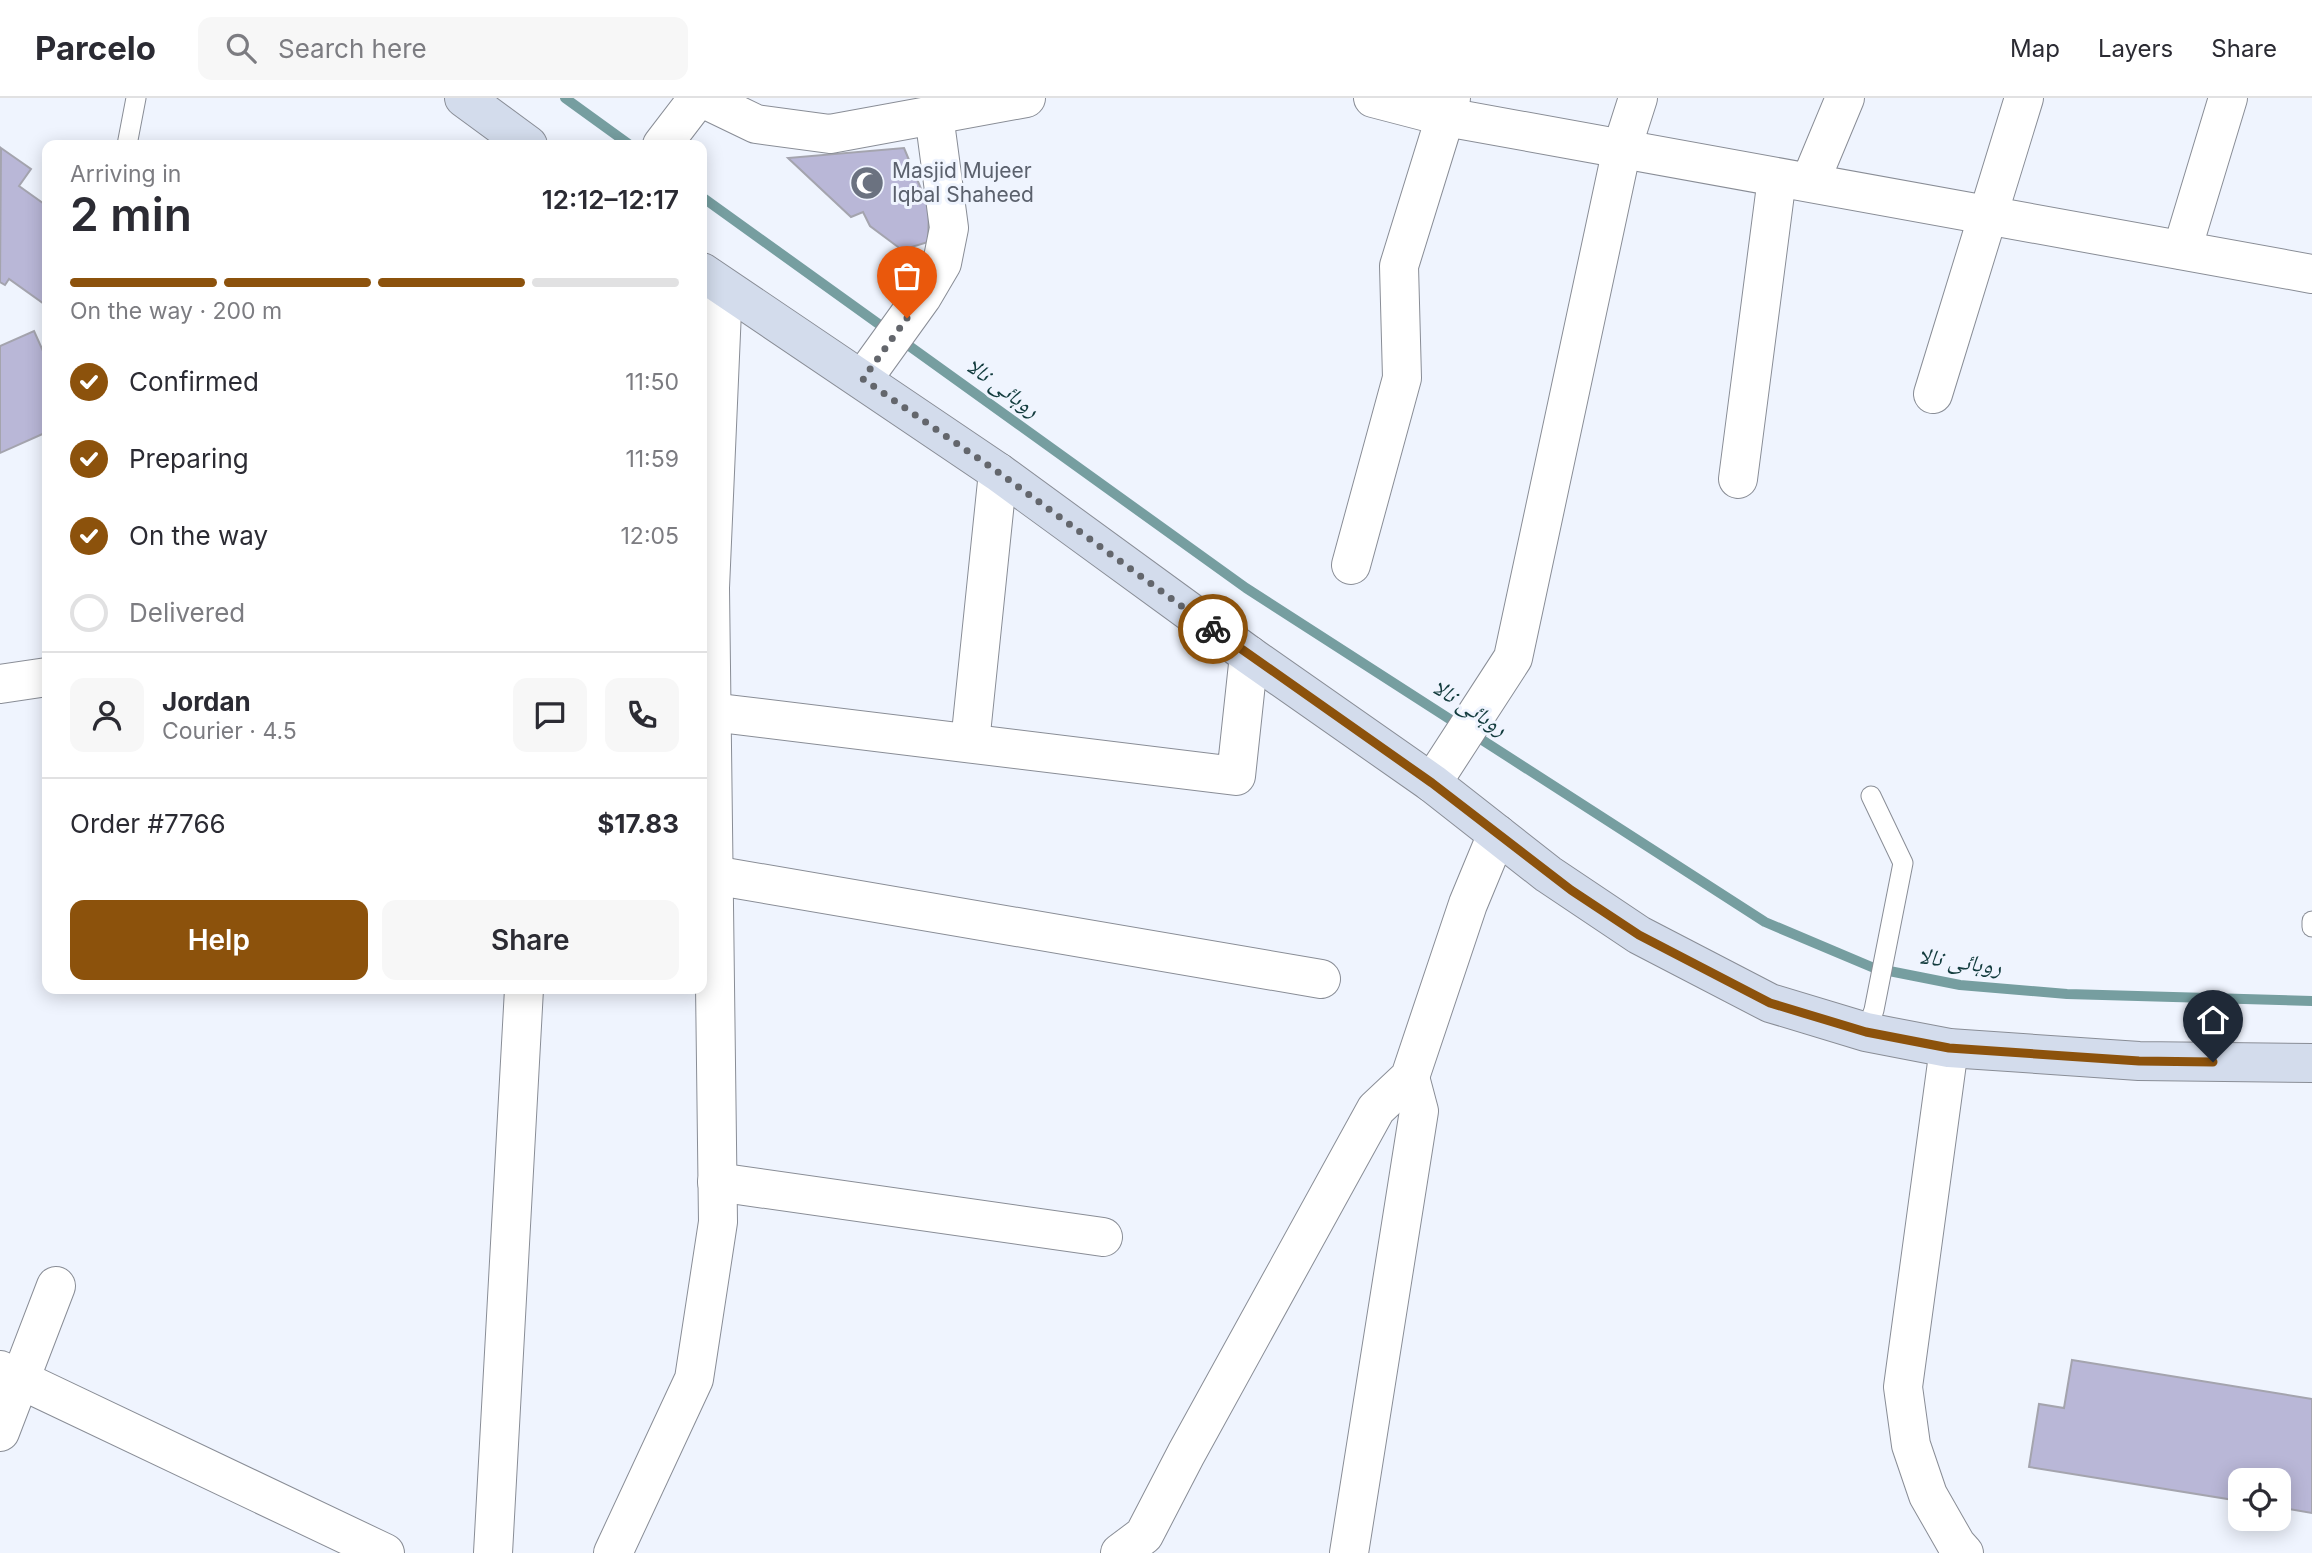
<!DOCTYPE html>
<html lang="en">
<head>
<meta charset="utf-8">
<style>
  body { margin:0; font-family:Inter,"Noto Naskh Arabic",sans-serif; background:#f7f7f7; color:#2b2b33; height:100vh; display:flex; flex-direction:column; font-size:26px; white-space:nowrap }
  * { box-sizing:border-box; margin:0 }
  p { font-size:23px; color:#7c7c81 }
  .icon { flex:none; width:38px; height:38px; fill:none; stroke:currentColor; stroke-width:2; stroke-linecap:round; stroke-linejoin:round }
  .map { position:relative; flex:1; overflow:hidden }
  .side { position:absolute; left:42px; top:42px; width:665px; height:854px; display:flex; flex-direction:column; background:#fff; border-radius:14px; box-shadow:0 4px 18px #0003 }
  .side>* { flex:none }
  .buttons { position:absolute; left:2228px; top:1370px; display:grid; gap:14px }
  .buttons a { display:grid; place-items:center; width:63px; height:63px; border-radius:14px; background:#fff; box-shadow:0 4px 18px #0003; font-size:35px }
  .pin { position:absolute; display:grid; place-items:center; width:60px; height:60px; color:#fff; margin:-72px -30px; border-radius:50% 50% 50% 0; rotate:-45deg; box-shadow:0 0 7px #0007 }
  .pin .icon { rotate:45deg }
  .courier { position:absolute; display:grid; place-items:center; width:70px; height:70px; margin:-35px; border:5px solid #8c520c; border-radius:50%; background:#fff; color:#222; box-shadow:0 2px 9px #0007 }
  .headline em { font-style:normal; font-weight:600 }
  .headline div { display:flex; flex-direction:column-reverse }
  .headline { display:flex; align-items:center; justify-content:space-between; height:119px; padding:0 28px }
  h1 { font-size:46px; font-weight:600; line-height:52px }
  .bar { display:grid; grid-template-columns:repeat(4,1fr); gap:10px 7px; align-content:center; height:84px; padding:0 28px }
  .bar i { height:9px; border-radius:5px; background:#e1e1e2 }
  .bar .selected { background:#8c520c }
  .bar p { grid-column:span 4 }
  .line { display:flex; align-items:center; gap:18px; padding:0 28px; border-top:2px solid #e1e1e2 }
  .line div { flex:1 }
  .round { display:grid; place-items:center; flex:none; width:74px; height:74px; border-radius:14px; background:#f7f7f7 }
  ol { padding:0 28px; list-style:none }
  li { display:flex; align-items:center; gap:21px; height:77px }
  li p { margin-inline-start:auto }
  li .icon { padding:7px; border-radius:50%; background:#8c520c; color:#fff; stroke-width:4 }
  li:last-child { color:#7c7c81 }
  li i { width:38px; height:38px; border:4px solid #e1e1e2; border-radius:50% }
  .button { display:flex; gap:14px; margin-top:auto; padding:14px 28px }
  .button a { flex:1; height:80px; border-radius:14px; background:#8c520c; color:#fff; font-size:28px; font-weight:600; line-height:80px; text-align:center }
  .button a+a { background:#f7f7f7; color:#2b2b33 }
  header { display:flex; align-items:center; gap:42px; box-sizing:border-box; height:98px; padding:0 35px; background:#fff; border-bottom:2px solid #e1e1e2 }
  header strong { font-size:33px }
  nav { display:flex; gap:38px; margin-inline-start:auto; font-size:24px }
  .search { width:490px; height:63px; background:#f7f7f7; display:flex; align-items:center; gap:18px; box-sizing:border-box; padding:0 24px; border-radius:14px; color:#7c7c81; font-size:26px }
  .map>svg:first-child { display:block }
</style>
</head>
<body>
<header>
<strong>Parcelo</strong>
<div class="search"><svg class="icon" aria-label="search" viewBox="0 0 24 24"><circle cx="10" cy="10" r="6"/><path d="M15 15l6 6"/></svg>Search here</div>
<nav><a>Map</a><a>Layers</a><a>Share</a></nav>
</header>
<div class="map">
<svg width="2312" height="1455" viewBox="0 0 2312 1455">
  <rect width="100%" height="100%" fill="#eff4fe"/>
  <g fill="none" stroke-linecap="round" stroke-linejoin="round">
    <g stroke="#769ea0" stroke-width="10">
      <polyline points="565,0 630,47"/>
      <polyline points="702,99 1246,490 1765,824 1874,870 1960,887 2067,896 2312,903"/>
    </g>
  </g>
  <g fill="#b9b7d7" stroke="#a4a4ae" stroke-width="2">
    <polygon points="1,50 31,71 19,88 47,108 47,208 9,181 5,187 0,184"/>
    <polygon points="904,50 929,110 928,144 902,152 870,128 863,114 851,119 788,60"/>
    <polygon points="34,233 47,262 47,334 0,355 0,248"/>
    <polygon points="2072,1262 2312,1301 2312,1415 2278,1409 2278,1382 2240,1382 2240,1403 2029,1369 2039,1306 2064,1310"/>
  </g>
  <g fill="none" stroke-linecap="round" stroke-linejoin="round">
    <g stroke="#898d96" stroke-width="21">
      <g id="lane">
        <polyline points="127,47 136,0"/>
        <polyline points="2312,823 2312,829"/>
        <polyline points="1866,934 1874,912 1903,765 1871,698"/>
      </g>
    </g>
    <g stroke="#898d96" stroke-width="40">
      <g id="street">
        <polyline points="702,0 756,26 830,36 1026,0"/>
        <polyline points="1373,0 1446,19 2312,176"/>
        <polyline points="662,47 698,0"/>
        <polyline points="1810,84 1845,0"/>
        <polyline points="2182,152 2228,0"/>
        <polyline points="863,281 922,199 942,165 949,130 934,17"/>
        <polyline points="1933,296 2024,0"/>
        <polyline points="1738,381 1777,80"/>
        <polyline points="1351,467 1402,280 1399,168 1451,0"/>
        <polyline points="0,586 47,579"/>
        <polyline points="711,614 1236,678 1249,557"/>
        <polyline points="970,645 998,374"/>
        <polyline points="1432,685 1513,560 1622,50 1638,0"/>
        <polyline points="713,777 1321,881"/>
        <polyline points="1949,950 1903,1289 1911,1347 1928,1397 1956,1446 1964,1455"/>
        <polyline points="717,1084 1103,1139"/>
        <polyline points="0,1272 385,1455"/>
        <polyline points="0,1334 56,1188"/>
        <polyline points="493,1455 524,891"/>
        <polyline points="613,1455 694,1281 718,1124 710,490 723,189"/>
        <polyline points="1120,1455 1144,1437 1186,1356 1376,1011 1410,979 1468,806 1497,736"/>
        <polyline points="1349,1455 1419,1013 1410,979"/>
      </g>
    </g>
    <g stroke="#898d96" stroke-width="40">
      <g id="secondary">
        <polyline points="464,0 528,47"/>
        <polyline points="702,174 998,374 1249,557 1432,685 1548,776 1639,837 1770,905 1866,934 1949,950 2139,963 2312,965"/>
      </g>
    </g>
    <use href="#lane" stroke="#fff" stroke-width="19"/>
    <use href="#street" stroke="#fff" stroke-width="38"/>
    <use href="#secondary" stroke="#d3dcec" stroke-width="38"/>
  </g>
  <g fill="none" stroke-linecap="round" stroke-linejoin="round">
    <polyline stroke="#63666c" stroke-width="7" stroke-dasharray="0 12.6" points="907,220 863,281 998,374 1213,531"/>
    <polyline stroke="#8c520c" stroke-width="9" points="1213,531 1432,685 1571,792 1639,837 1770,905 1866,934 1949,950 2139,963 2213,964"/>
  </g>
  <defs>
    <g id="mosque-disc" transform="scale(1.75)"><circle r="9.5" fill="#6b7280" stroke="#eff4fe"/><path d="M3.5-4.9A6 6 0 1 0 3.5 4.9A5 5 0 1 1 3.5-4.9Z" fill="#fff"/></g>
  </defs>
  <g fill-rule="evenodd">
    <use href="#mosque-disc" x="867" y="85"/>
  </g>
  <g text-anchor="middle" stroke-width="6" stroke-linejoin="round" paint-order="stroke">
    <g font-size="21" fill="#5b616d" stroke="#eff4fe" text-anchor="start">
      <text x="892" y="80">Masjid Mujeer<tspan x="892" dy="24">Iqbal Shaheed</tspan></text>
    </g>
    <g font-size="23" font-style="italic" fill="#123b3d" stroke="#eff4fe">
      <text transform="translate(1003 289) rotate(36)" y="8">روہائی نالا</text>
      <text transform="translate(1470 609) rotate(33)" y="8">روہائی نالا</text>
      <text transform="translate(1960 863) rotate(8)" y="8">روہائی نالا</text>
    </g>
  </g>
</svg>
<div class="buttons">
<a><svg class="icon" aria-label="locate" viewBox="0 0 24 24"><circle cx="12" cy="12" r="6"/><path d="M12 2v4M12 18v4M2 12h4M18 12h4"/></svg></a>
</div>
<div class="pin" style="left:907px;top:220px;background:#ea580c"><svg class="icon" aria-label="bag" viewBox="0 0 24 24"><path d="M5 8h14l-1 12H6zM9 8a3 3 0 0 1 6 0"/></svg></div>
<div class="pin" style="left:2213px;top:964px;background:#1f2937"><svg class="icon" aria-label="home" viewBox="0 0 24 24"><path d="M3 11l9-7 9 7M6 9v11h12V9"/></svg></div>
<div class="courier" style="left:1213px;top:531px"><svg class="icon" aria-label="bike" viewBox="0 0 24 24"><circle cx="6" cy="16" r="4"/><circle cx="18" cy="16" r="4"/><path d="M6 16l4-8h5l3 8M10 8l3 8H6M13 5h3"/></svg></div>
<section class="side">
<div class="headline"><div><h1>2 min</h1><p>Arriving in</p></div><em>12:12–12:17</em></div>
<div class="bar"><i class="selected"></i><i class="selected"></i><i class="selected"></i><i></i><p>On the way · 200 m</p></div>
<ol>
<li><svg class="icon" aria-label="check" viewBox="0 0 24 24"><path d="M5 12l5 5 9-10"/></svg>Confirmed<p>11:50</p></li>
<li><svg class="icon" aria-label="check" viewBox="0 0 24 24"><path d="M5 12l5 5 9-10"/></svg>Preparing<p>11:59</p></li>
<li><svg class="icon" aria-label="check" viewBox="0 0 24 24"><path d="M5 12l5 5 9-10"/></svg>On the way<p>12:05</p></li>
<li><i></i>Delivered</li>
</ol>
<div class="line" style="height:126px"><a class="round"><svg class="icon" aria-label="person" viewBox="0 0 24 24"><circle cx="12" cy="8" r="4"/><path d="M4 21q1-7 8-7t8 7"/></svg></a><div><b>Jordan</b><p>Courier · 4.5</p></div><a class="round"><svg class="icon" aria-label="chat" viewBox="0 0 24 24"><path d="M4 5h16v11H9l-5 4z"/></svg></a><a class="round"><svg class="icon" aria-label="phone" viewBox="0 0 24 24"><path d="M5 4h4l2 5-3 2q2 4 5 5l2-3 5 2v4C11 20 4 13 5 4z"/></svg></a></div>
<div class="line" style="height:91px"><div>Order #7766</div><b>$17.83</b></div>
<div class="button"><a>Help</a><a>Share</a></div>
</section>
</div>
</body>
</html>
